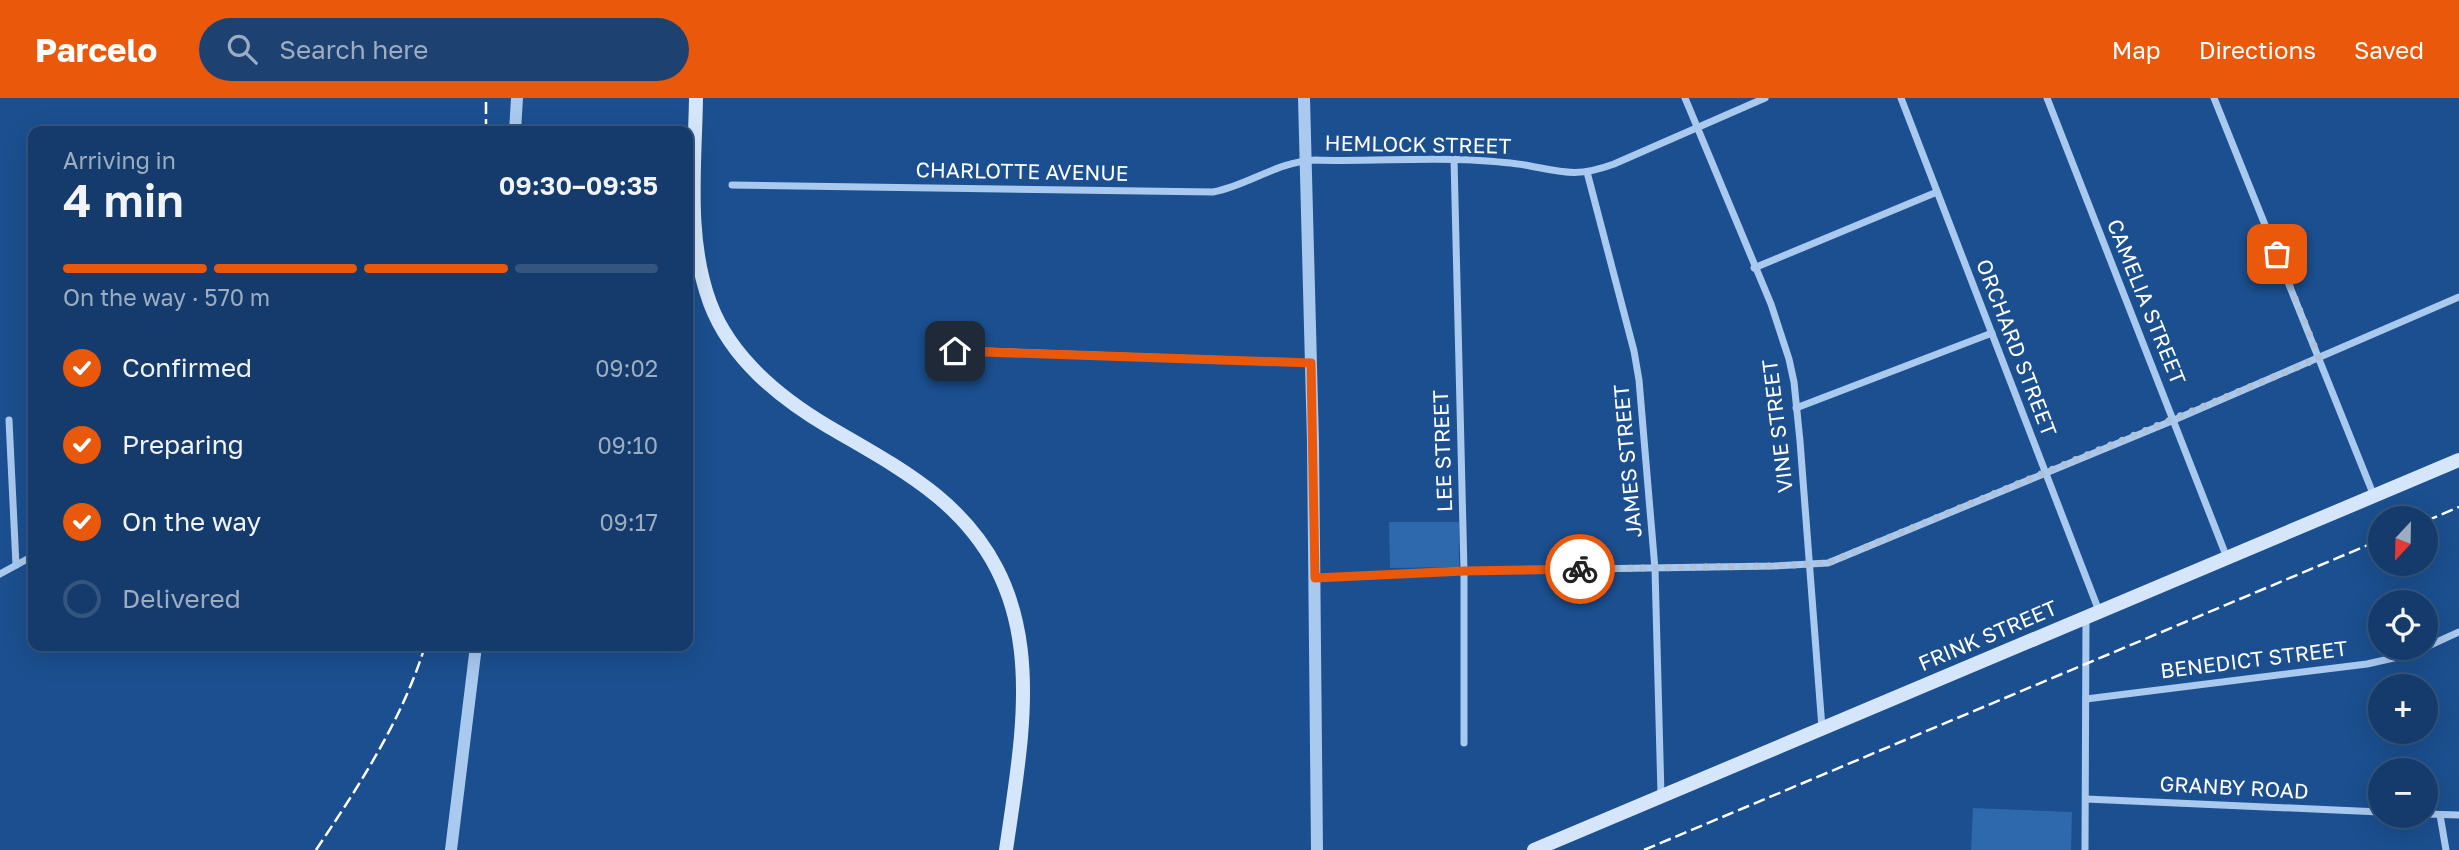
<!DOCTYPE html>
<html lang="en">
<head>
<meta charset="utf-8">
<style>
  body { margin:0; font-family:"Golos Text",sans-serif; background:#1d4271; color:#f1f3f6; height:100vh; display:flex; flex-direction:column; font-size:26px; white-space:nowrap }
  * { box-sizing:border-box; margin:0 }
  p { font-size:23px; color:#9dadc1 }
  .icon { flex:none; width:38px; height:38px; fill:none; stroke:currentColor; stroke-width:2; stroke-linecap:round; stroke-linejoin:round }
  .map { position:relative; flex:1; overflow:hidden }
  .drawer { position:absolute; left:28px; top:28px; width:665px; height:525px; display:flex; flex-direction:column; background:#143b6b; border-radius:14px; box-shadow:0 7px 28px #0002,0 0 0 2px #33557e }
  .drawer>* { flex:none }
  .needle { width:46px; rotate:202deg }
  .tools { position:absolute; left:2368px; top:408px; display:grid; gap:14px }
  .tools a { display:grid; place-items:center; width:70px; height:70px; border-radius:50%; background:#143b6b; box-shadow:0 7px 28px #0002,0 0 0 2px #33557e; font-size:35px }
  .pin { position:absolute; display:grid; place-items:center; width:60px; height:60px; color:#fff; margin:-30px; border-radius:14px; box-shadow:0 4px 10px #0006 }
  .courier { position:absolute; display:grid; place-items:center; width:70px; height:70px; margin:-35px; border:5px solid #ea580c; border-radius:50%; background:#fff; color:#222; box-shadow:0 2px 9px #0007 }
  .head em { font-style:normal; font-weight:600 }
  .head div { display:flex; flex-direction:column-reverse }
  .head { display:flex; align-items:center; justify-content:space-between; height:119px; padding:0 35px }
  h1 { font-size:46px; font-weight:600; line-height:52px }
  .bar { display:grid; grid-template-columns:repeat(4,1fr); gap:10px 7px; align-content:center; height:84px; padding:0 35px }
  .bar i { height:9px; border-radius:5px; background:#33557e }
  .bar .selected { background:#ea580c }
  .bar p { grid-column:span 4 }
  ol { padding:0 35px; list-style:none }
  li { display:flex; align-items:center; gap:21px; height:77px }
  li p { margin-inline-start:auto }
  li .icon { padding:7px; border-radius:50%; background:#ea580c; color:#fff; stroke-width:4 }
  li:last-child { color:#9dadc1 }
  li i { width:38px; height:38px; border:4px solid #33557e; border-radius:50% }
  header { display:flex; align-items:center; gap:42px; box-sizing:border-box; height:98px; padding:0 35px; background:#ea580c; color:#fff }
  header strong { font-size:33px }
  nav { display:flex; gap:38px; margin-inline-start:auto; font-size:24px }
  .search { width:490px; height:63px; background:#1d4271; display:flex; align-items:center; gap:18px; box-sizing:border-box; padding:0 24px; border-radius:38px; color:#9dadc1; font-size:26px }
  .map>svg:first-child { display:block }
</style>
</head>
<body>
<header>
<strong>Parcelo</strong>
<div class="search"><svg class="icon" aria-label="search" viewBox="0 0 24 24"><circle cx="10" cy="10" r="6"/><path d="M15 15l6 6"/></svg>Search here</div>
<nav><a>Map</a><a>Directions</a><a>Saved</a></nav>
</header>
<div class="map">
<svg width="2459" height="752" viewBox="0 0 2459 752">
  <rect width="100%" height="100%" fill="#1b4f8f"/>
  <g fill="#2e69ad">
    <polygon points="1389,424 1459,424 1459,469 1390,470"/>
    <polygon points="1973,710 2072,714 2071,752 1971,752"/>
  </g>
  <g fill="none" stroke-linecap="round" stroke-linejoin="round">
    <g stroke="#a9c9ee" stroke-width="7">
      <polyline points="1685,0 1771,206 1789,261 1794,284 1800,343 1822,630"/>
      <polyline points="1901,0 2099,513"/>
      <polyline points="2047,0 2227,460"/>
      <polyline points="2214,0 2374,398"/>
      <polyline points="1454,61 1464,473 1464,645"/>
      <polyline points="1587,74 1634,253 1639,282 1655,471 1661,697"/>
      <path d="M732,87L1213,94C1249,87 1276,64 1315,62C1367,64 1420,59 1472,62C1489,63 1508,64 1525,67C1563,74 1576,80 1614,66L1765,0"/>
      <polyline points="1754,170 1937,94"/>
      <polyline points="955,252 1311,265"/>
      <polyline points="1796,310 1992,235"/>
      <polyline points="9,322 16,467"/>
      <polyline points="0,476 33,458"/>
      <polyline points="1315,480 1464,473 1774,468 1828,465 2174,322 2459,199"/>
      <polyline points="2426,549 2459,534"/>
      <polyline points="2086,601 2367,566 2398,559 2425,550"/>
      <polyline points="2086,701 2380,714"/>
      <polyline points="2426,716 2459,717"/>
      <polyline points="2440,717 2446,752"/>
      <polyline points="2085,752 2086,520"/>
    </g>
    <g stroke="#a9c9ee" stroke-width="12">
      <polyline points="1304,0 1313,344 1317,752"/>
      <polyline points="515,33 517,0"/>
      <polyline points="451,752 476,548"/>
    </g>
    <g stroke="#d6e6fa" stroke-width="14">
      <path d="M696,0C695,68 686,140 710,205C731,261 780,300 829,329C865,350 904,371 937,398C1052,493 1025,621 1006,752"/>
      <polyline points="1534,752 2459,362"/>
    </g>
    <g stroke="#fff" stroke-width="2.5" stroke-dasharray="12 5" stroke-linecap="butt">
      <polyline points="486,33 486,0"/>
      <polyline points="2426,423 2459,409"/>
      <path d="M316,752C359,688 402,622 425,548"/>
      <polyline points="1644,752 2380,442"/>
    </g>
  </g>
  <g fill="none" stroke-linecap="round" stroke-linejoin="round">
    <polyline stroke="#afc1d8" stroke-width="7" stroke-dasharray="0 12.6" points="1580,471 1774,468 1828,465 2319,260 2277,156"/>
    <polyline stroke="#ea580c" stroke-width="9" points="955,253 1311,265 1315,480 1464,473 1580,471"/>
  </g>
  <g text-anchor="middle" stroke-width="7" stroke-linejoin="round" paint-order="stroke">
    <g font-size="21" fill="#fff" stroke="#1b4f8f">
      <text transform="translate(1418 47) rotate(1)" y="7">HEMLOCK STREET</text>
      <text transform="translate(1022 74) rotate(1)" y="7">CHARLOTTE AVENUE</text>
      <text transform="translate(2146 204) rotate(68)" y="7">CAMELIA STREET</text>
      <text transform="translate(2016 250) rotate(69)" y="7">ORCHARD STREET</text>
      <text transform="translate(1778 328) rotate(-97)" y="7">VINE STREET</text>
      <text transform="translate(1443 353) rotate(-92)" y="7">LEE STREET</text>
      <text transform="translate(1628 363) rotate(-95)" y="7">JAMES STREET</text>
      <text transform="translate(1988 538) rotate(-23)" y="7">FRINK STREET</text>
      <text transform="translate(2254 562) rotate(-7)" y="7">BENEDICT STREET</text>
      <text transform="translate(2234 690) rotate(3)" y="7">GRANBY ROAD</text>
    </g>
  </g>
</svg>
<div class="tools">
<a><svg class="needle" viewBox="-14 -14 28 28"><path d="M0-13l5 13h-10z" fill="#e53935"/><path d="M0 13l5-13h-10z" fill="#9dadc1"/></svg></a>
<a><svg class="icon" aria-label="locate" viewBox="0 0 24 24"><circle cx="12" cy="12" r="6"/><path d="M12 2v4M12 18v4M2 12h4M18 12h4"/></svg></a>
<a>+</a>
<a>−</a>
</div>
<div class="pin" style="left:2277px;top:156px;background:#ea580c"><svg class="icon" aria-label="bag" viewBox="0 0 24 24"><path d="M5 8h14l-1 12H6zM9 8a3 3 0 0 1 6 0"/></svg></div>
<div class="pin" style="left:955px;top:253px;background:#1f2937"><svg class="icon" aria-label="home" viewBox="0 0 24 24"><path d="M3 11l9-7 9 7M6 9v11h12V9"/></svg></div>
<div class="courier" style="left:1580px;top:471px"><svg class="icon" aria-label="bike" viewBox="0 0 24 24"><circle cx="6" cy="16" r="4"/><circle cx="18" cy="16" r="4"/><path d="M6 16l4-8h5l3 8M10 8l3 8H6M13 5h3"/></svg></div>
<section class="drawer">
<div class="head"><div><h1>4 min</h1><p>Arriving in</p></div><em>09:30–09:35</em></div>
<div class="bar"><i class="selected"></i><i class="selected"></i><i class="selected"></i><i></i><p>On the way · 570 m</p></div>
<ol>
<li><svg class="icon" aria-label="check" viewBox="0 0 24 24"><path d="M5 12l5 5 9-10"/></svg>Confirmed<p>09:02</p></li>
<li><svg class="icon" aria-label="check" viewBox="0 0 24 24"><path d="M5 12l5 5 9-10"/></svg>Preparing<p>09:10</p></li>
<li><svg class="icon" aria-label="check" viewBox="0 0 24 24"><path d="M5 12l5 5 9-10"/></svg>On the way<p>09:17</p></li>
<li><i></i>Delivered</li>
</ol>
</section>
</div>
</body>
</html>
